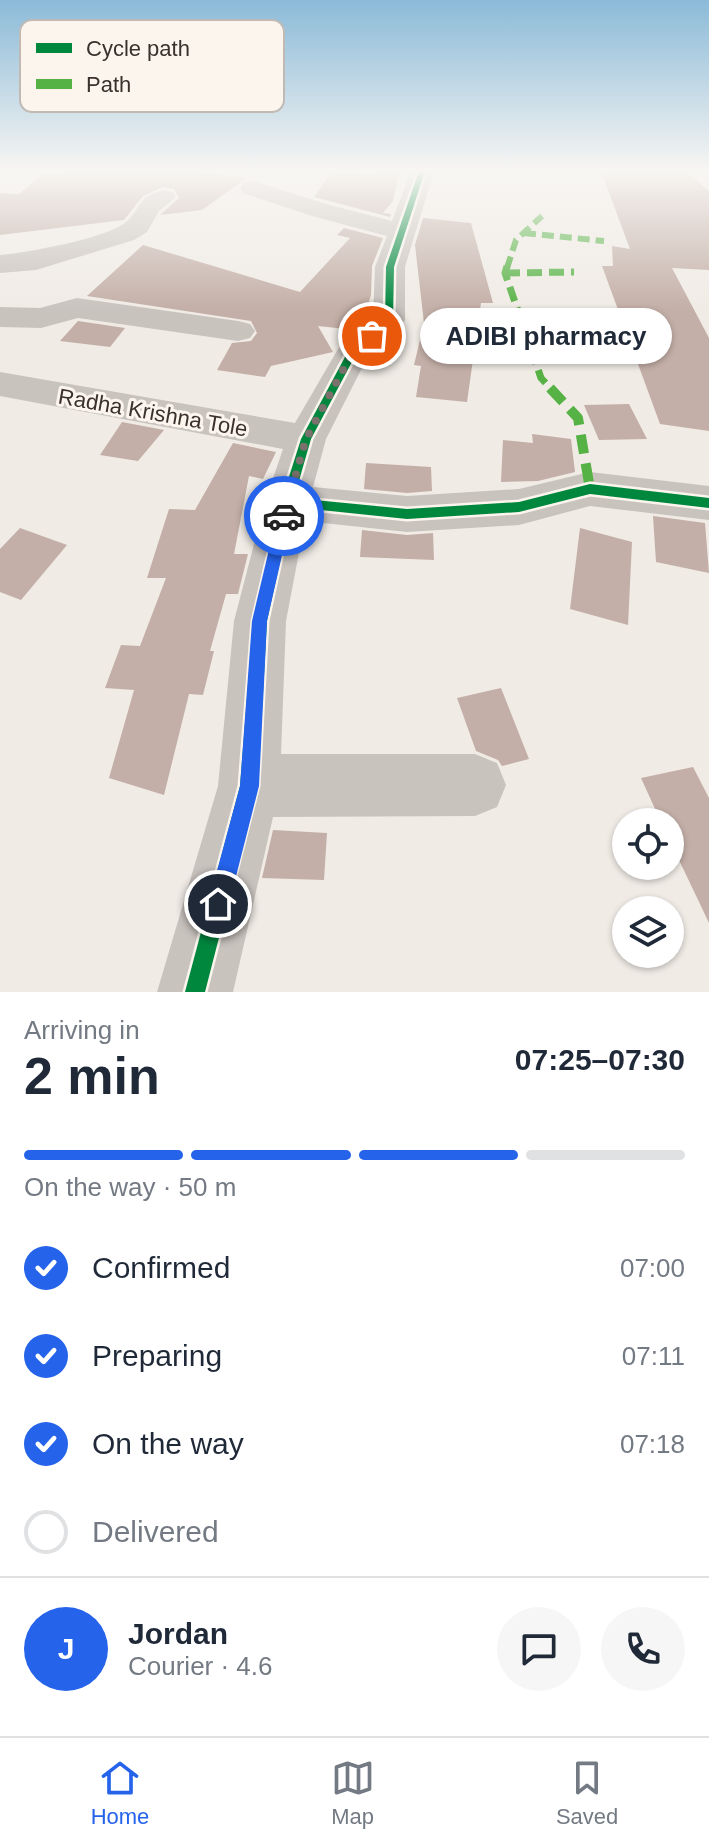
<!DOCTYPE html>
<html lang="en">
<head>
<meta charset="utf-8">
<style>
  body { margin:0; font-family:Helvetica,sans-serif; background:#f6f6f7; color:#1f2937; height:100vh; display:flex; flex-direction:column; font-size:30px; white-space:nowrap }
  * { box-sizing:border-box; margin:0 }
  p { font-size:26px; color:#747a83 }
  .icon { flex:none; width:44px; height:44px; fill:none; stroke:currentColor; stroke-width:2; stroke-linecap:round; stroke-linejoin:round }
  .map { position:relative; height:992px; overflow:hidden }
  .panel { display:flex; flex-direction:column; background:#fff; flex:1 }
  .panel>* { flex:none }
  .controls { position:absolute; left:612px; top:808px; display:grid; gap:16px }
  .controls a { display:grid; place-items:center; width:72px; height:72px; border-radius:50%; background:#fff; box-shadow:0 2px 6px #0004; font-size:40px }
  .pin { position:absolute; display:grid; place-items:center; width:68px; height:68px; color:#fff; margin:-34px; border:4px solid #fff; border-radius:50%; box-shadow:0 2px 8px #0007 }
  .courier { position:absolute; display:grid; place-items:center; width:80px; height:80px; margin:-40px; border:6px solid #2563eb; border-radius:50%; background:#fff; color:#222; box-shadow:0 2px 10px #0007 }
  .bubble { position:absolute; height:56px; border-radius:28px; background:#fff; box-shadow:0 2px 6px #0004; font-size:26px; font-weight:800; line-height:56px; text-align:center }
  .summary em { font-style:normal; font-weight:800 }
  .summary div { display:flex; flex-direction:column-reverse }
  .summary { display:flex; align-items:center; justify-content:space-between; height:136px; padding:0 24px }
  h1 { font-size:52px; font-weight:800; line-height:60px }
  .bar { display:grid; grid-template-columns:repeat(4,1fr); gap:12px 8px; align-content:center; height:96px; padding:0 24px }
  .bar i { height:10px; border-radius:6px; background:#e0e1e3 }
  .bar .selected { background:#2563eb }
  .bar p { grid-column:span 4 }
  .line { display:flex; align-items:center; gap:20px; padding:0 24px; border-top:2px solid #e0e1e3 }
  .line div { flex:1 }
  .round { display:grid; place-items:center; flex:none; width:84px; height:84px; border-radius:42px; background:#f6f6f7 }
  ol { padding:0 24px; list-style:none }
  li { display:flex; align-items:center; gap:24px; height:88px }
  li p { margin-inline-start:auto }
  li .icon { padding:8px; border-radius:50%; background:#2563eb; color:#fff; stroke-width:4 }
  li:last-child { color:#747a83 }
  li i { width:44px; height:44px; border:4px solid #e0e1e3; border-radius:50% }
  .dock { display:flex; justify-content:space-around; align-items:center; height:112px; border-top:2px solid #e0e1e3; background:#fff; font-size:22px; color:#747a83 }
  .dock a { display:grid; justify-items:center; gap:4px }
  .dock .selected { color:#2563eb }
  .map>svg:first-child { display:block }
</style>
</head>
<body>
<div class="map">
<svg width="709" height="992" viewBox="0 0 709 992">
  <rect width="100%" height="100%" fill="#f0ebe5"/>
  <g fill="#c3afa7">
    <polygon points="63,171 200,171 247,178 202,210 160,215 179,198 174,189 163,187 143,196 124,220 0,235 0,193 19,194 44,173 63,174"/>
    <polygon points="332,171 371,174 372,171 400,171 393,201 383,213 391,214 390,217 314,197"/>
    <polygon points="601,171 686,171 709,191 709,270 672,268 709,338 709,431 660,424 602,266 613,266 612,246 630,249"/>
    <polygon points="423,218 471,223 493,303 481,303 467,402 416,397 421,366 414,365 424,323 415,245"/>
    <polygon points="344,228 383,238 372,266 371,295 361,326 356,330 318,326 333,352 271,366 265,377 217,370 232,343 251,341 257,333 251,321 87,296 143,245 300,292 350,238 337,235"/>
    <polygon points="78,321 125,328 110,347 60,341"/>
    <polygon points="629,404 647,439 599,440 584,405"/>
    <polygon points="122,422 164,430 138,461 100,455"/>
    <polygon points="532,434 571,439 575,472 538,481 501,482 503,440 533,443"/>
    <polygon points="233,443 276,452 263,479 249,476 234,554 248,554 238,594 226,594 210,651 214,651 203,695 189,694 164,795 109,778 134,690 105,688 121,645 140,646 166,578 147,578 169,509 195,510"/>
    <polygon points="366,463 431,467 432,491 407,493 364,489"/>
    <polygon points="653,516 705,523 709,573 656,562"/>
    <polygon points="20,528 67,545 21,600 0,592 0,549"/>
    <polygon points="580,528 632,542 628,625 570,609"/>
    <polygon points="362,530 407,535 433,533 434,560 360,557"/>
    <polygon points="501,688 529,759 502,766 498,760 476,751 457,698"/>
    <polygon points="693,767 709,798 709,923 670,841 670,822 661,822 641,778"/>
    <polygon points="273,830 327,833 324,880 262,878"/>
  </g>
  <g fill="none" stroke-linecap="round" stroke-linejoin="round">
    <g fill="#c9c3be" fill-rule="evenodd">
      <polygon points="411,171 434,171 405,267 405,320 393,337 366,360 326,439 313,487 407,496 519,489 590,472 709,486 709,520 590,506 519,525 407,532 305,521 286,621 281,754 475,754 497,763 506,785 497,807 475,816 273,817 233,992 157,992 218,786 234,621 265,502 283,449 0,396 0,372 295,423 338,349 373,320 375,267 387,236 312,216 243,193 240,188 243,183 252,181 330,205 392,221"/>
      <path d="M164,190L173,192L176,197L159,211L147,232L134,240L36,270L0,273V255C25,253 110,238 127,221C143,206 137,196 164,190Z"/>
      <polygon points="77,298 238,321 250,324 255,331 250,338 238,341 78,318 41,328 0,327 0,307 40,308"/>
    </g>
    <g stroke="#57b246" stroke-width="6" stroke-dasharray="12 6" stroke-linecap="butt">
      <polyline points="524,233 604,241"/>
      <polyline points="507,268 516,240 542,216"/>
    </g>
    <g stroke="#57b246" stroke-width="7" stroke-dasharray="15 7" stroke-linecap="butt">
      <polyline points="507,266 505,273 541,378 552,390"/>
      <polyline points="505,273 574,272"/>
    </g>
    <polyline stroke="#57b246" stroke-width="10" stroke-dasharray="19 10" stroke-linecap="butt" points="550,388 578,418 590,489"/>
    <g stroke="#fbf5ee" stroke-width="5">
      <polygon id="cycleway" points="419,171 425,171 394,267 393,320 384,332 354,358 311,439 294,498 407,509 519,502 590,484 709,498 709,508 590,494 519,512 407,519 292,507 267,621 258,786 205,992 185,992 240,786 253,621 281,502 301,439 345,357 356,345 378,328 385,320 386,267"/>
    </g>
    <use href="#cycleway" fill="#00873e" fill-rule="evenodd"/>
  </g>
  <linearGradient id="sky" x2="0" y2="1"><stop stop-color="#8bbad8"/><stop offset="0.55" stop-color="#f8f6f3"/><stop offset="1" stop-color="#f8f6f3" stop-opacity="0"/></linearGradient>
  <rect width="709" height="310" fill="url(#sky)"/>
  <polygon fill="#2563eb" points="284,510 291,516 267,621 259,786 229,904 226,911 218,914 211,911 208,904 240,786 252,621 277,516"/>
  <g fill="none" stroke-linecap="round" stroke-linejoin="round">
    <polyline stroke="#7a716c" stroke-width="8" stroke-dasharray="0 14.4" points="284,516 306,439 350,357 357,346 372,336"/>
  </g>
  <g text-anchor="middle" stroke-width="6" stroke-linejoin="round" paint-order="stroke">
    <g font-size="22" fill="#3b302b" stroke="#fbf5ee">
      <text transform="translate(153 412) rotate(10)" y="8">Radha Krishna Tole</text>
    </g>
  </g>
  <rect x="20" y="20" width="264" height="92" rx="12" fill="#fbf5ee" stroke="#c1bab4" stroke-width="2"/>
  <rect x="36" y="43" width="36" height="10" fill="#00873e"/>
  <rect x="36" y="79" width="36" height="10" fill="#57b246"/>
  <g font-size="22" fill="#3b302b">
    <text x="86" y="56">Cycle path</text>
    <text x="86" y="92">Path</text>
  </g>
</svg>
<div class="controls">
<a><svg class="icon" aria-label="locate" viewBox="0 0 24 24"><circle cx="12" cy="12" r="6"/><path d="M12 2v4M12 18v4M2 12h4M18 12h4"/></svg></a>
<a><svg class="icon" aria-label="layers" viewBox="0 0 24 24"><path d="M12 4l9 5-9 5-9-5zM3 14l9 5 9-5"/></svg></a>
</div>
<div class="pin" style="left:372px;top:336px;background:#ea580c"><svg class="icon" aria-label="bag" viewBox="0 0 24 24"><path d="M5 8h14l-1 12H6zM9 8a3 3 0 0 1 6 0"/></svg></div>
<div class="pin" style="left:218px;top:904px;background:#1f2937"><svg class="icon" aria-label="home" viewBox="0 0 24 24"><path d="M3 11l9-7 9 7M6 9v11h12V9"/></svg></div>
<div class="courier" style="left:284px;top:516px"><svg class="icon" aria-label="car" viewBox="0 0 24 24"><path d="M5 17H2v-5l4-1 3-4h7l3 4 3 1v5h-3M9 17h6M6 11h13"/><circle cx="7" cy="17" r="2"/><circle cx="17" cy="17" r="2"/></svg></div>
<div class="bubble" style="left:420px;top:308px;width:252px">ADIBI pharmacy</div>
</div>
<section class="panel">
<div class="summary"><div><h1>2 min</h1><p>Arriving in</p></div><em>07:25–07:30</em></div>
<div class="bar"><i class="selected"></i><i class="selected"></i><i class="selected"></i><i></i><p>On the way · 50 m</p></div>
<ol>
<li><svg class="icon" aria-label="check" viewBox="0 0 24 24"><path d="M5 12l5 5 9-10"/></svg>Confirmed<p>07:00</p></li>
<li><svg class="icon" aria-label="check" viewBox="0 0 24 24"><path d="M5 12l5 5 9-10"/></svg>Preparing<p>07:11</p></li>
<li><svg class="icon" aria-label="check" viewBox="0 0 24 24"><path d="M5 12l5 5 9-10"/></svg>On the way<p>07:18</p></li>
<li><i></i>Delivered</li>
</ol>
<div class="line" style="height:144px"><b class="round" style="background:#2563eb;color:#fff">J</b><div><b>Jordan</b><p>Courier · 4.6</p></div><a class="round"><svg class="icon" aria-label="chat" viewBox="0 0 24 24"><path d="M4 5h16v11H9l-5 4z"/></svg></a><a class="round"><svg class="icon" aria-label="phone" viewBox="0 0 24 24"><path d="M5 4h4l2 5-3 2q2 4 5 5l2-3 5 2v4C11 20 4 13 5 4z"/></svg></a></div>
</section>
<nav class="dock">
<a class="selected"><svg class="icon" aria-label="home" viewBox="0 0 24 24"><path d="M3 11l9-7 9 7M6 9v11h12V9"/></svg>Home</a>
<a><svg class="icon" aria-label="map" viewBox="0 0 24 24"><path d="M3 6l6-2 6 2 6-2v14l-6 2-6-2-6 2zM9 4v14M15 6v14"/></svg>Map</a>
<a><svg class="icon" aria-label="saved" viewBox="0 0 24 24"><path d="M7 4h10v16l-5-4-5 4z"/></svg>Saved</a>
</nav>
</body>
</html>
